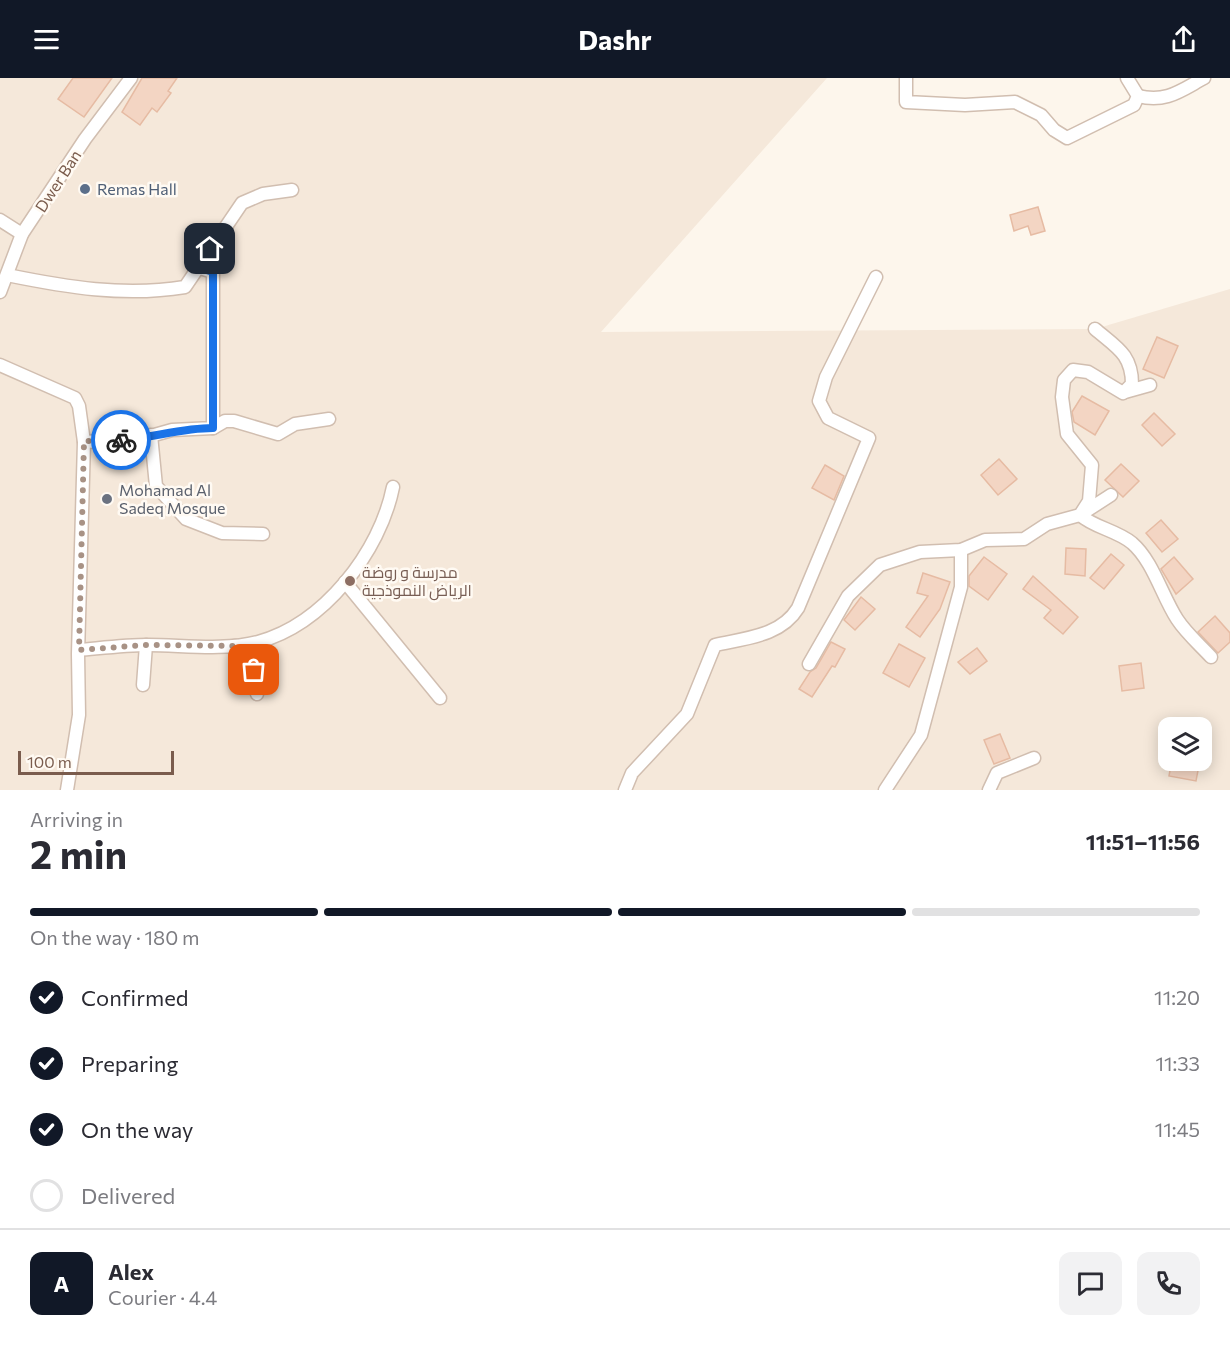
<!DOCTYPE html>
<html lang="en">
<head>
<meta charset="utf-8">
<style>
  body { margin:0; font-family:Commissioner,Cairo,sans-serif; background:#f2f2f3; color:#2b2b33; height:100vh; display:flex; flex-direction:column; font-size:22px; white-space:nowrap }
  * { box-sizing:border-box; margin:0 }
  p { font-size:20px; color:#7c7c81 }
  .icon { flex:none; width:33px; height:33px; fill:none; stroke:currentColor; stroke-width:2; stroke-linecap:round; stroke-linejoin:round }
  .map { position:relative; height:712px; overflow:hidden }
  .panel { display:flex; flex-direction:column; background:#fff; flex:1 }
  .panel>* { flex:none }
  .fabs { position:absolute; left:1158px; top:639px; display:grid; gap:12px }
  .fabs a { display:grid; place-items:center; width:54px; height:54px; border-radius:12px; background:#fff; box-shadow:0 3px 15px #0003; font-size:30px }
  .scale { position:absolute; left:18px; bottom:15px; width:156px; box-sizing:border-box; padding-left:6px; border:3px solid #7a5c4d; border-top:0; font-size:16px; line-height:21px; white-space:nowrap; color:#7a5c4d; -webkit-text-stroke:4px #fffaf3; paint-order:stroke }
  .pin { position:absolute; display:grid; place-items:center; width:51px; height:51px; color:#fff; margin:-26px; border-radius:12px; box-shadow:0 3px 9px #0006 }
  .courier { position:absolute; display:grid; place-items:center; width:60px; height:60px; margin:-30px; border:4px solid #1a73e8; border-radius:50%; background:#fff; color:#222; box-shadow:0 2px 8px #0007 }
  .head em { font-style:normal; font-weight:700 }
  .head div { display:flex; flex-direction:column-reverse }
  .head { display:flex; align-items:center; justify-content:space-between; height:102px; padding:0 30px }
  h1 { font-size:39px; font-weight:700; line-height:45px }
  .bar { display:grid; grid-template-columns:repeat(4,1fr); gap:9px 6px; align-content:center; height:72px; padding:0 30px }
  .bar i { height:8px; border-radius:4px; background:#e1e1e2 }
  .bar .on { background:#111827 }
  .bar p { grid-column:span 4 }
  .line { display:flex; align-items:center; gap:15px; padding:0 30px; border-top:2px solid #e1e1e2 }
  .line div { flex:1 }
  .round { display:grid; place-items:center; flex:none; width:63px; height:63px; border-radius:12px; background:#f2f2f3 }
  ol { padding:0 30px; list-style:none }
  li { display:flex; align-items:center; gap:18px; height:66px }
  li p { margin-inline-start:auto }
  li .icon { padding:6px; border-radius:50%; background:#111827; color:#fff; stroke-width:4 }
  li:last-child { color:#7c7c81 }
  li i { width:33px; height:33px; border:3px solid #e1e1e2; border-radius:50% }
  header { display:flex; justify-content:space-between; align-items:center; height:78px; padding:0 30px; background:#111827; color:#fff; font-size:27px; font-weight:700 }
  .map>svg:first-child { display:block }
</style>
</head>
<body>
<header><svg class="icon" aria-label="menu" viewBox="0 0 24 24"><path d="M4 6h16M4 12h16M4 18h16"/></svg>Dashr<svg class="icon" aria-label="share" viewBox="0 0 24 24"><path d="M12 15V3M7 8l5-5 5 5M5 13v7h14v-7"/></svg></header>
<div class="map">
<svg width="1230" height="712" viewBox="0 0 1230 712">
  <rect width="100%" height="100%" fill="#fdf6ec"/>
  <path fill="#f5e8da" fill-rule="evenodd" d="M0,0H827L601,254L1095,251L1230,211V712H0ZM1168,650H1202V682H1168Z"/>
  <g fill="#f3d5c3" stroke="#e6bba3" stroke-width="1.5">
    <polygon points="73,0 112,0 84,39 58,21"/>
    <polygon points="142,0 177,0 168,13 171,15 157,34 152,30 140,47 122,34"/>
    <polygon points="1038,129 1045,153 1031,157 1028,148 1014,153 1010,137"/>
    <polygon points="1157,259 1178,268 1164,300 1143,291"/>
    <polygon points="1082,318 1109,333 1095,357 1074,344 1072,334"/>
    <polygon points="1154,335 1175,356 1162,368 1142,347"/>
    <polygon points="999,381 1017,401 998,417 981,397"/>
    <polygon points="1121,386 1139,403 1123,419 1105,402"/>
    <polygon points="825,387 844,398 834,422 812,410"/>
    <polygon points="1161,442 1178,461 1162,474 1146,455"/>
    <polygon points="1066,470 1086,471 1085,498 1065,496"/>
    <polygon points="1111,476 1124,487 1104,511 1090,500"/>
    <polygon points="984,479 1007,496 988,522 969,508 969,498"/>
    <polygon points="1174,479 1193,501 1176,516 1161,491"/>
    <polygon points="923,495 950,504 940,531 920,559 906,549 928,518 917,515"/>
    <polygon points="1033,498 1078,539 1063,556 1044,540 1051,532 1023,511"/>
    <polygon points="861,519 875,531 855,552 844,542"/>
    <polygon points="1215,538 1230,555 1230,564 1218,575 1198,554"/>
    <polygon points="831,564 845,571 835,589 832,588 812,619 799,611 810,594 816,590"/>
    <polygon points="899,566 925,580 909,609 883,595"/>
    <polygon points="977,570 987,583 970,596 958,584"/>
    <polygon points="1141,585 1144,610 1122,613 1119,588"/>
    <polygon points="1000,656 1010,680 994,686 984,662"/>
    <polygon points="1172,682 1200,682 1196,703 1169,698"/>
  </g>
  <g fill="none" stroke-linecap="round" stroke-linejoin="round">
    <g stroke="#d1beb0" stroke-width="15">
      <g id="minor">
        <polyline points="906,0 906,24 965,27 1015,24 1041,37 1054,52 1067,60 1134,27 1138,18 1127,0"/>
        <path d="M1138,18C1166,25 1180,13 1204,0"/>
        <polyline points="0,142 22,156"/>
        <path d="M7,197C66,209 124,219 185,209L242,125L263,116L292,112"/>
        <polyline points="0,214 22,156 85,61 131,0"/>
        <polyline points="0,287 75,320 79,328 84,364 78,576 79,637 67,712"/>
        <polyline points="1125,314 1150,307"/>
        <polyline points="213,350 225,343 234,343 278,356 295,346 329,341"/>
        <polyline points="151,357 156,408 186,441 222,455 263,456"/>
        <polyline points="84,364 140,361 172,352 213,350 213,194 200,190"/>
        <path d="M1111,417L1080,437C1095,450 1116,452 1132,465C1153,483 1162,518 1177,541C1186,555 1200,567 1211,579"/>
        <polyline points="345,504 440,620"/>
        <polyline points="235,568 259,602 257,616"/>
        <path d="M79,572C102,570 125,567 148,567C183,567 223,573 258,564C324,546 380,474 393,409"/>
        <path d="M809,586L848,518L880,487L920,474L961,472L985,462L1024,461L1047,446L1080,437L1089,423L1092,387L1067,356L1062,319L1064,302L1073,292L1088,294L1123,315L1132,306C1132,276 1116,269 1095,251"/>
        <polyline points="143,607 146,567"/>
        <path d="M625,712L632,695L687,636L715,567C746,560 781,558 798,530L869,360L828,340L819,323L826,299L876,199"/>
        <polyline points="885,712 921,657 961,509 961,472"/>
        <polyline points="989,712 997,695 1034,680"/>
      </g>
    </g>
    <use href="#minor" stroke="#fff" stroke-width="12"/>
  </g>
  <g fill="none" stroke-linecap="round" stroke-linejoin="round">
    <polyline stroke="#a89285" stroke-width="6" stroke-dasharray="0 10.8" points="121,362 84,363 79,572 146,567 235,568 254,592"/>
    <path stroke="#1a73e8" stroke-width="8" d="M121,362C152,360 181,350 213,350V194L200,190L210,171"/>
  </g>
  <circle fill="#5c6f8a" stroke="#fffaf3" stroke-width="2" cx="85" cy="111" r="6"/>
  <circle fill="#6b7280" stroke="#fffaf3" stroke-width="2" cx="107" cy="421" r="6"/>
  <circle fill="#8d6e63" stroke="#fffaf3" stroke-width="2" cx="350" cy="503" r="6"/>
  <g text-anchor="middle" stroke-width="5" stroke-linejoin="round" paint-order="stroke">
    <g font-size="16" fill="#7a5c4d" stroke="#fffaf3">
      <text transform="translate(58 103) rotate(-57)" y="6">Dwer Ban</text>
    </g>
    <g font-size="16" fill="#4e5e75" stroke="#fffaf3" text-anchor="start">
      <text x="97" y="117">Remas Hall</text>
    </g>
    <g font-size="16" fill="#5b616d" stroke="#fffaf3" text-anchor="start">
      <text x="119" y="418">Mohamad Al<tspan x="119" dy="18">Sadeq Mosque</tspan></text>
    </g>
    <g font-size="16" fill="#785e54" stroke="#fffaf3" text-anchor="start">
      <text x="362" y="500">مدرسة و روضة<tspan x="362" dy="18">الرياض النموذجية</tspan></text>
    </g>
  </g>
</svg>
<div class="fabs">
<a><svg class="icon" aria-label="layers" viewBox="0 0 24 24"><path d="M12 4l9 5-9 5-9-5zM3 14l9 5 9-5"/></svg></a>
</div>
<div class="scale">100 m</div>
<div class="pin" style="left:254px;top:592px;background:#ea580c"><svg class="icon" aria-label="bag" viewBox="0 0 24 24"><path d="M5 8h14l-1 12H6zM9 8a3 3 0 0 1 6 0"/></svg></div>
<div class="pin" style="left:210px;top:171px;background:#1f2937"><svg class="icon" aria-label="home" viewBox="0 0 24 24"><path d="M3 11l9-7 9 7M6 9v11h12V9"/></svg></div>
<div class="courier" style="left:121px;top:362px"><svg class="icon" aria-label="bike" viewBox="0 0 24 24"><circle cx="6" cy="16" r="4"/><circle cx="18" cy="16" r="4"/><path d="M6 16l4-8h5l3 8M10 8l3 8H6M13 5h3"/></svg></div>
</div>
<section class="panel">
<div class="head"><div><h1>2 min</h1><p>Arriving in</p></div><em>11:51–11:56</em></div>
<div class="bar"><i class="on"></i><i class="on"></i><i class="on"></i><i></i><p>On the way · 180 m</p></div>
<ol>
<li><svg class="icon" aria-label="check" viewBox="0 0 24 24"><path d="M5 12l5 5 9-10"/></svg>Confirmed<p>11:20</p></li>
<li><svg class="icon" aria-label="check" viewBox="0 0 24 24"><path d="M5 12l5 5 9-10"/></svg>Preparing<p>11:33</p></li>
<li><svg class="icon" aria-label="check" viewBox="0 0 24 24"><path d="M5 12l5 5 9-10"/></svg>On the way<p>11:45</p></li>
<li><i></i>Delivered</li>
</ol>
<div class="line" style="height:108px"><b class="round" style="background:#111827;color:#fff">A</b><div><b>Alex</b><p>Courier · 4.4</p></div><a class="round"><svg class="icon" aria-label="chat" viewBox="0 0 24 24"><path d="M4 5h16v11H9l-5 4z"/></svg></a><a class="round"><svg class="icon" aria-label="phone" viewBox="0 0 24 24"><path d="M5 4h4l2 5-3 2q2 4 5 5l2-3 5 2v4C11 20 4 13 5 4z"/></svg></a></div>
</section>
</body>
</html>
